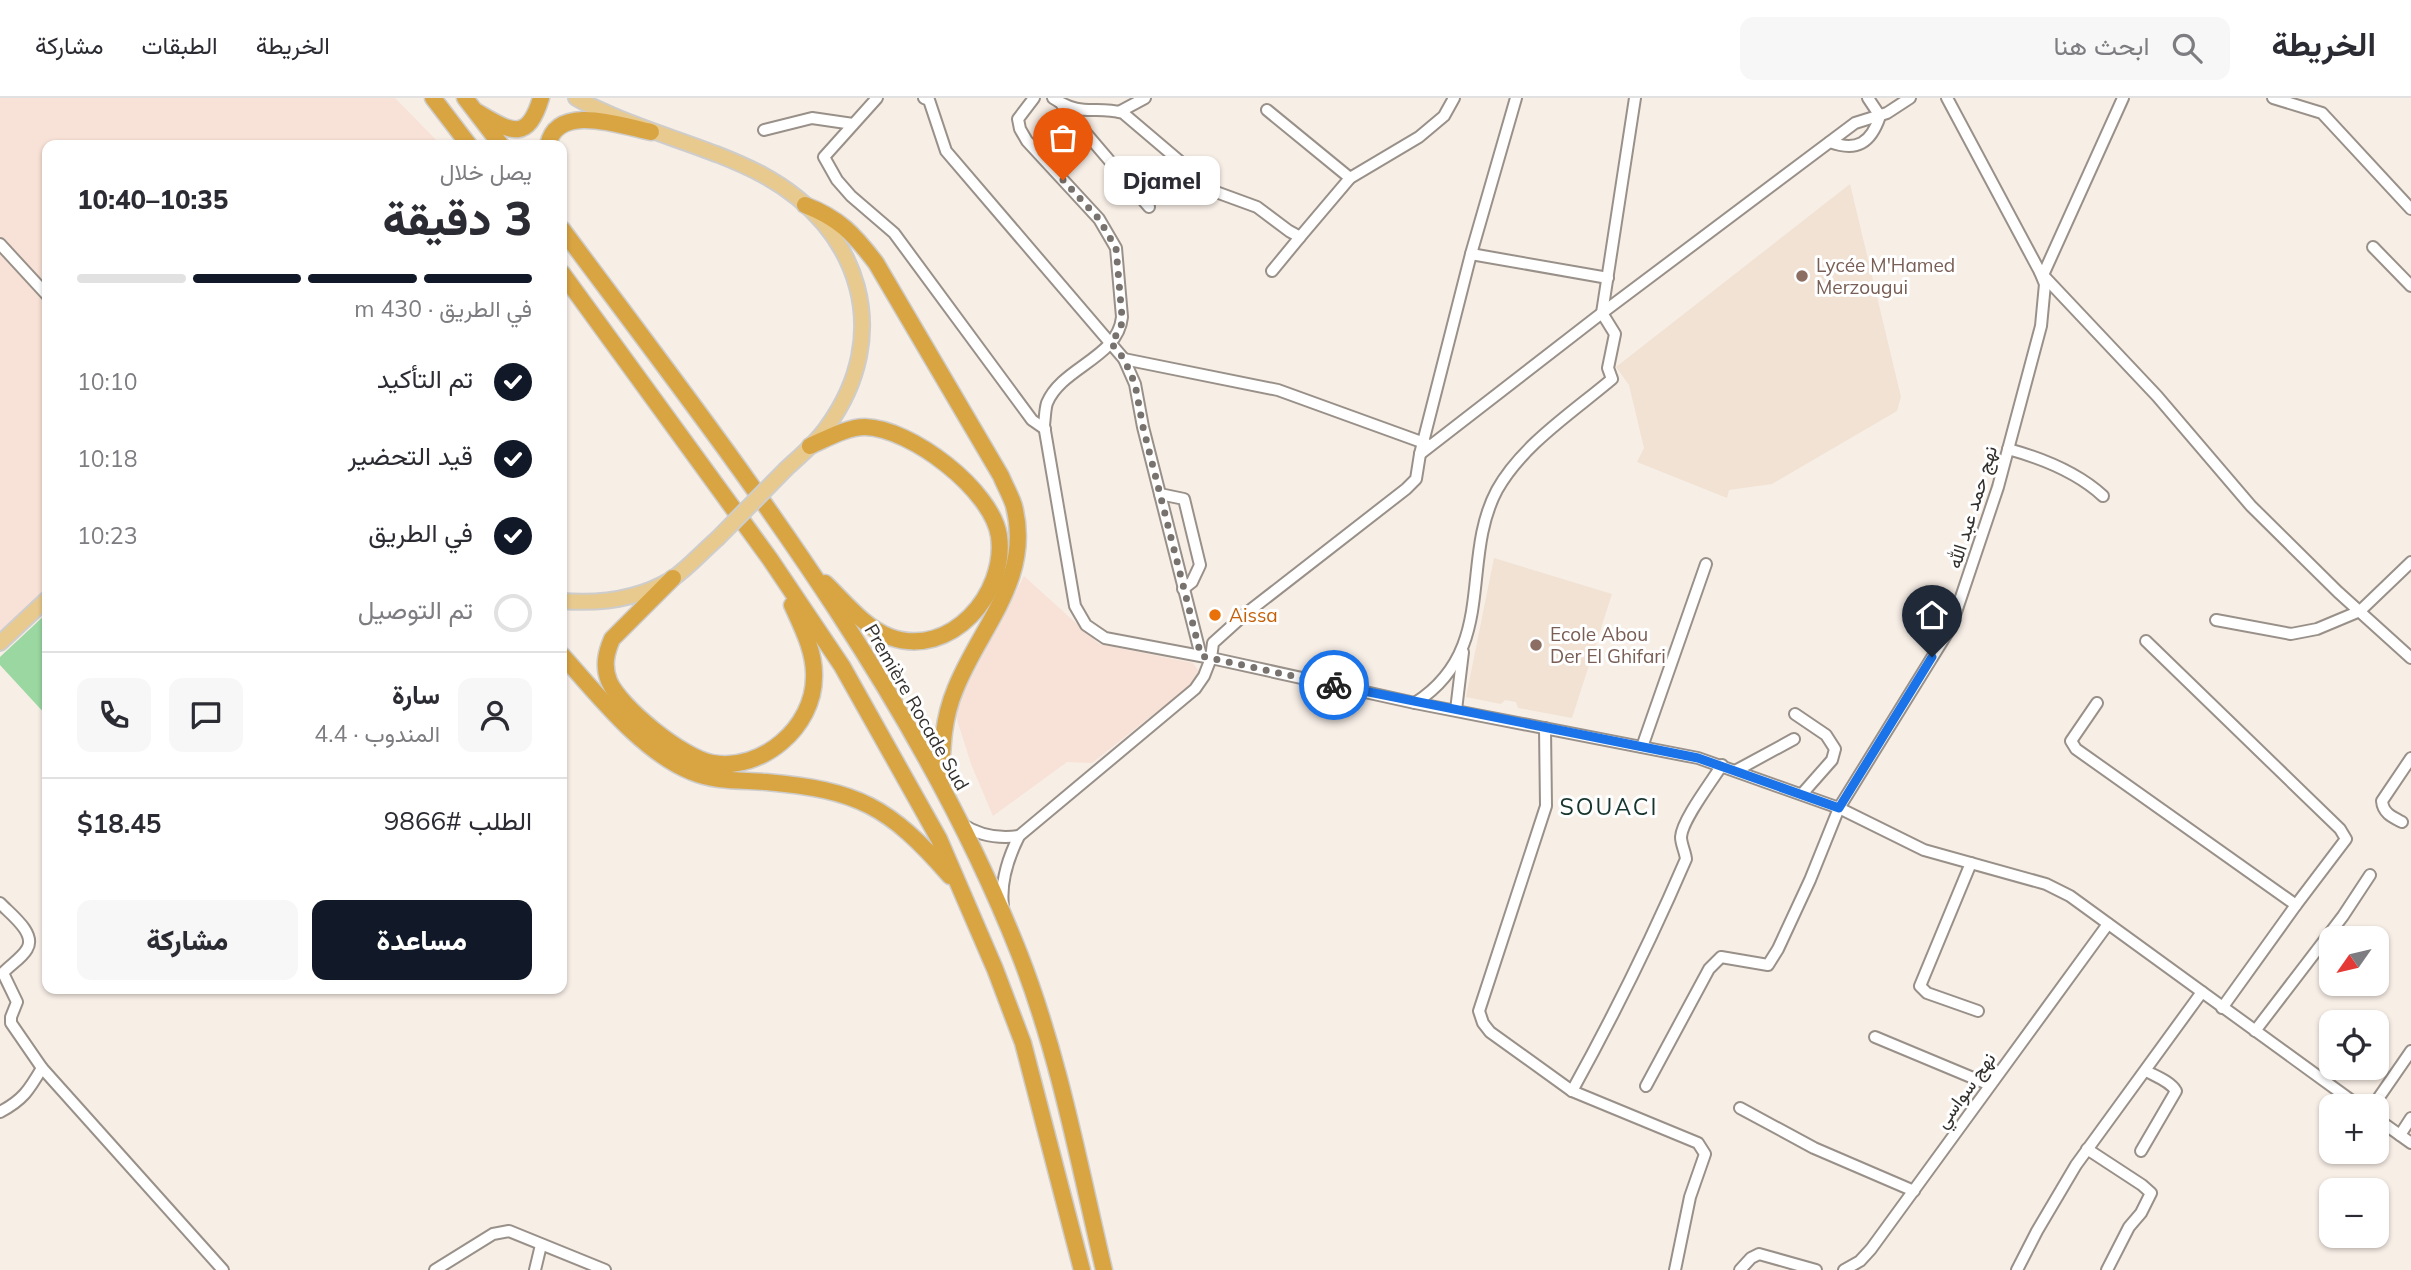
<!DOCTYPE html>
<html lang="ar">
<head>
<meta charset="utf-8">
<style>
  body { margin:0; font-family:Mulish,Vazirmatn,sans-serif; background:#f7f7f7; color:#2b2b33; direction:rtl; height:100vh; display:flex; flex-direction:column; font-size:26px; white-space:nowrap }
  * { box-sizing:border-box; margin:0 }
  p { font-size:23px; color:#7c7c81 }
  .icon { flex:none; width:38px; height:38px; fill:none; stroke:currentColor; stroke-width:2; stroke-linecap:round; stroke-linejoin:round }
  .map { position:relative; flex:1; overflow:hidden; direction:ltr }
  .panel { position:absolute; left:42px; top:42px; width:525px; height:854px; display:flex; flex-direction:column; background:#fff; border-radius:14px; box-shadow:0 2px 5px #0004; direction:rtl }
  .panel>* { flex:none }
  .needle { width:46px; rotate:236deg }
  .controls { position:absolute; left:2319px; top:828px; display:grid; gap:14px }
  .controls a { display:grid; place-items:center; width:70px; height:70px; border-radius:14px; background:#fff; box-shadow:0 2px 5px #0004; font-size:35px }
  .pin { position:absolute; display:grid; place-items:center; width:60px; height:60px; color:#fff; margin:-72px -30px; border-radius:50% 50% 50% 0; rotate:-45deg; box-shadow:0 0 7px #0007 }
  .pin .icon { rotate:45deg }
  .courier { position:absolute; display:grid; place-items:center; width:70px; height:70px; margin:-35px; border:5px solid #1a73e8; border-radius:50%; background:#fff; color:#222; box-shadow:0 2px 9px #0007 }
  .bubble { position:absolute; height:49px; border-radius:14px; background:#fff; box-shadow:0 2px 5px #0004; font-size:23px; font-weight:800; line-height:49px; text-align:center; direction:rtl }
  .summary em { font-style:normal; font-weight:800 }
  .summary div { display:flex; flex-direction:column-reverse }
  .summary { display:flex; align-items:center; justify-content:space-between; height:119px; padding:0 35px }
  h1 { font-size:46px; font-weight:800; line-height:52px }
  .bar { display:grid; grid-template-columns:repeat(4,1fr); gap:10px 7px; align-content:center; height:84px; padding:0 35px }
  .bar i { height:9px; border-radius:5px; background:#e1e1e2 }
  .bar .on { background:#111827 }
  .bar p { grid-column:span 4 }
  .line { display:flex; align-items:center; gap:18px; padding:0 35px; border-top:2px solid #e1e1e2 }
  .line div { flex:1 }
  .round { display:grid; place-items:center; flex:none; width:74px; height:74px; border-radius:14px; background:#f7f7f7 }
  ol { padding:0 35px; list-style:none }
  li { display:flex; align-items:center; gap:21px; height:77px }
  li p { margin-inline-start:auto }
  li .icon { padding:7px; border-radius:50%; background:#111827; color:#fff; stroke-width:4 }
  li:last-child { color:#7c7c81 }
  li i { width:38px; height:38px; border:4px solid #e1e1e2; border-radius:50% }
  .button { display:flex; gap:14px; margin-top:auto; padding:14px 35px }
  .button a { flex:1; height:80px; border-radius:14px; background:#111827; color:#fff; font-size:28px; font-weight:800; line-height:80px; text-align:center }
  .button a+a { background:#f7f7f7; color:#2b2b33 }
  header { display:flex; align-items:center; gap:42px; box-sizing:border-box; height:98px; padding:0 35px; background:#fff; border-bottom:2px solid #e1e1e2 }
  header strong { font-size:33px }
  nav { display:flex; gap:38px; margin-inline-start:auto; font-size:24px }
  .search { width:490px; height:63px; background:#f7f7f7; display:flex; align-items:center; gap:18px; box-sizing:border-box; padding:0 24px; border-radius:14px; color:#7c7c81; font-size:26px }
  .map>svg:first-child { display:block }
</style>
</head>
<body>
<header>
<strong>الخريطة</strong>
<div class="search"><svg class="icon" aria-label="search" viewBox="0 0 24 24"><circle cx="10" cy="10" r="6"/><path d="M15 15l6 6"/></svg>ابحث هنا</div>
<nav><a>الخريطة</a><a>الطبقات</a><a>مشاركة</a></nav>
</header>
<div class="map">
<svg width="2411" height="1172" viewBox="0 0 2411 1172">
  <rect width="100%" height="100%" fill="#f7eee6"/>
  <g fill="#f8e1d6">
    <polygon points="0,0 395,0 441,47 47,47 47,490 0,534"/>
    <polygon points="1024,478 1099,546 1193,565 1202,578 1092,665 1067,664 993,718 971,666 954,612"/>
  </g>
  <g fill="#f1e2d3">
    <polygon points="1850,86 1901,299 1897,313 1772,386 1729,392 1727,400 1637,364 1644,350 1629,287 1616,269"/>
    <polygon points="1494,460 1612,496 1572,620 1518,610 1516,604 1505,602 1501,606 1466,599"/>
  </g>
  <polygon fill="#9ad7a1" points="47,515 47,618 0,567 0,559"/>
  <g fill="none" stroke-linecap="round" stroke-linejoin="round">
    <g stroke="#999189" stroke-width="14">
      <g id="minor">
        <polyline points="877,0 824,59 837,82 851,98 894,135 1032,322 1045,331"/>
        <polyline points="924,0 929,2 946,53 1124,261 1135,286 1143,329 1201,558"/>
        <path d="M1034,0L1018,21L1020,31L1027,43L1099,121L1116,150L1122,219C1118,260 1062,269 1047,305C1045,311 1045,320 1044,327L1075,508L1086,527L1105,540L1211,560L1213,545L1244,517L1406,391L1416,381L1420,356L1471,156L1516,0"/>
        <path d="M1053,0C1083,20 1094,7 1123,15L1216,94L1257,109L1289,133L1300,139L1350,80L1419,39L1444,18L1454,0"/>
        <polyline points="1947,0 2040,174 2157,298 2251,408 2338,494 2411,560"/>
        <polyline points="2273,0 2322,15 2411,111"/>
        <polyline points="1062,7 1149,109"/>
        <polyline points="1267,12 1350,80"/>
        <polyline points="1119,14 1145,0"/>
        <polyline points="764,32 812,20 853,26"/>
        <path d="M1830,44C1857,54 1871,45 1880,18L1868,0"/>
        <polyline points="0,146 47,197"/>
        <polyline points="2373,149 2411,188"/>
        <polyline points="1471,156 1608,180"/>
        <polyline points="1272,173 1300,139"/>
        <polyline points="2043,177 2123,0"/>
        <polyline points="1124,261 1278,292 1427,346"/>
        <path d="M2008,351C2041,360 2077,374 2103,398"/>
        <polyline points="1420,356 1602,215 1855,25 1887,15 1910,0"/>
        <polyline points="1160,396 1184,401 1200,467 1192,484 1183,491"/>
        <polyline points="2216,522 2291,536 2317,531 2360,513 2411,464"/>
        <polyline points="2146,543 2340,731 2346,741 2296,807 2222,910"/>
        <path d="M1415,605C1499,551 1459,463 1497,392C1522,347 1573,314 1612,281L1608,270L1615,236L1602,215L1635,0"/>
        <polyline points="2097,605 2071,643 2076,651 2296,807"/>
        <polyline points="1456,612 1463,554"/>
        <polyline points="1795,616 1826,637 1835,651 1832,662 1802,696"/>
        <polyline points="1545,630 1546,708 1479,913 1483,925 1490,934 1572,993 1698,1045 1705,1056 1690,1099 1675,1172"/>
        <polyline points="1642,649 1706,466"/>
        <polyline points="1737,672 1794,641"/>
        <path d="M2402,724C2392,719 2383,715 2382,703L2411,660"/>
        <path d="M962,726C980,738 998,741 1019,738"/>
        <polyline points="1971,765 1920,888 1927,895 1978,913"/>
        <path d="M0,805C9,815 37,835 27,851C22,860 10,867 3,875L17,904L11,919V925L42,970L223,1172"/>
        <path d="M1003,808C1000,783 1008,760 1019,738L1195,591L1204,578L1211,560L1415,605L1698,660L1839,710L1924,752L2046,786L2070,798L2359,1008"/>
        <polyline points="2255,933 2343,818 2370,777"/>
        <polyline points="1875,939 1990,987"/>
        <polyline points="1646,988 1709,871 1721,859 1768,867 1778,851 1810,782 1839,710 1951,529 1998,389 2041,228 2045,186 2040,174"/>
        <path d="M1572,993C1614,917 1652,840 1686,761C1685,753 1681,746 1681,739C1682,722 1712,683 1722,667"/>
        <polyline points="2373,1008 2411,953"/>
        <polyline points="1740,1010 1814,1050 1914,1093"/>
        <path d="M0,1014C23,1002 29,992 42,970"/>
        <polyline points="2376,1020 2411,1045"/>
        <polyline points="2400,1037 2411,1020"/>
        <polyline points="2087,1051 2142,1087 2151,1095 2141,1115 2129,1129 2107,1172"/>
        <path d="M2141,1053L2176,993C2170,983 2155,978 2146,973"/>
        <polyline points="435,1172 493,1136 509,1133 605,1172"/>
        <polyline points="535,1172 541,1147"/>
        <polyline points="1740,1172 1751,1160 1759,1156 1816,1172"/>
        <polyline points="1844,1172 1860,1163 1871,1151 2108,826"/>
        <polyline points="2017,1172 2037,1133 2076,1067 2202,894"/>
      </g>
    </g>
    <g stroke="#cecdcd" stroke-width="18">
      <g id="major">
        <path d="M576,0C587,7 602,12 614,18C663,39 716,52 763,77C861,130 894,237 827,329C816,345 800,358 786,371"/>
        <path d="M562,503C599,506 639,501 672,481C688,470 702,454 717,441"/>
        <polyline points="0,545 47,501"/>
      </g>
    </g>
    <g stroke="#cecdcd" stroke-width="19">
      <g id="highway">
        <polyline points="433,0 469,47"/>
        <polyline points="465,0 501,47"/>
        <path d="M477,14C510,33 527,46 541,0"/>
        <path d="M548,47C557,4 622,28 651,34"/>
        <path d="M805,107C839,120 854,136 876,165L1001,378C1005,388 1011,398 1014,408C1033,481 979,530 955,592C942,623 942,654 941,687"/>
        <path d="M562,131C730,357 915,591 1019,855C1059,957 1079,1066 1104,1172"/>
        <polyline points="562,175 770,461 842,568 939,741 995,871 1023,945 1082,1172"/>
        <path d="M810,348C826,341 847,329 865,329C911,330 992,392 999,438C1007,495 951,561 890,539C864,529 845,504 825,485"/>
        <path d="M673,480L612,541C606,555 603,568 609,583C620,609 683,660 712,665C762,674 814,629 814,579C815,554 802,529 792,507"/>
        <path d="M562,557C598,597 642,654 692,674C715,684 743,682 766,684C858,692 889,708 950,778"/>
      </g>
    </g>
    <use href="#minor" stroke="#fff" stroke-width="10"/>
    <use href="#major" stroke="#e8c98e" stroke-width="14"/>
    <use href="#highway" stroke="#d9a543" stroke-width="16"/>
    <g stroke="#cecdcd" stroke-width="18" stroke-linecap="butt">
      <polyline id="major-bridge" points="717,441 786,371"/>
    </g>
    <use href="#major-bridge" stroke="#e8c98e" stroke-width="14"/>
  </g>
  <g fill="none" stroke-linecap="round" stroke-linejoin="round">
    <polyline stroke="#78726e" stroke-width="7" stroke-dasharray="0 12.6" points="1063,82 1099,121 1116,150 1122,219 1121,230 1111,245 1124,261 1135,286 1143,329 1201,558 1334,587"/>
    <polyline stroke="#1a73e8" stroke-width="9" points="1334,587 1698,660 1839,710 1932,559"/>
  </g>
  <g fill="#8d6e63" stroke="#fff" stroke-width="2.5">
    <circle cx="1802" cy="178" r="7"/>
    <circle cx="1536" cy="547" r="7"/>
  </g>
  <circle fill="#e8710a" stroke="#fff" stroke-width="2.5" cx="1215" cy="517" r="7"/>
  <g text-anchor="middle" stroke-width="6" stroke-linejoin="round" paint-order="stroke">
    <g font-size="19" fill="#785e54" stroke="#fff" text-anchor="start">
      <text x="1816" y="174">Lycée M'Hamed<tspan x="1816" dy="22">Merzougui</tspan></text>
      <text x="1550" y="543">Ecole Abou<tspan x="1550" dy="22">Der El Ghifari</tspan></text>
    </g>
    <g font-size="19" fill="#33302d" stroke="#fff">
      <text transform="translate(1972 409) rotate(-73)" y="7">نهج حمد عبد الله</text>
      <text transform="translate(917 609) rotate(60)" y="7">Première Rocade Sud</text>
      <text transform="translate(1965 992) rotate(-54)" y="7">نهج سواسي</text>
    </g>
    <g font-size="19" fill="#c56008" stroke="#fff" text-anchor="start">
      <text x="1229" y="524">Aissa</text>
    </g>
    <g font-size="23" letter-spacing="2" fill="#16352d" stroke="#fff">
      <text x="1609" y="717">SOUACI</text>
    </g>
  </g>
</svg>
<div class="controls">
<a><svg class="needle" viewBox="-14 -14 28 28"><path d="M0-13l5 13h-10z" fill="#e53935"/><path d="M0 13l5-13h-10z" fill="#7c7c81"/></svg></a>
<a><svg class="icon" aria-label="locate" viewBox="0 0 24 24"><circle cx="12" cy="12" r="6"/><path d="M12 2v4M12 18v4M2 12h4M18 12h4"/></svg></a>
<a>+</a>
<a>−</a>
</div>
<div class="pin" style="left:1063px;top:82px;background:#ea580c"><svg class="icon" aria-label="bag" viewBox="0 0 24 24"><path d="M5 8h14l-1 12H6zM9 8a3 3 0 0 1 6 0"/></svg></div>
<div class="pin" style="left:1932px;top:559px;background:#1f2937"><svg class="icon" aria-label="home" viewBox="0 0 24 24"><path d="M3 11l9-7 9 7M6 9v11h12V9"/></svg></div>
<div class="courier" style="left:1334px;top:587px"><svg class="icon" aria-label="bike" viewBox="0 0 24 24"><circle cx="6" cy="16" r="4"/><circle cx="18" cy="16" r="4"/><path d="M6 16l4-8h5l3 8M10 8l3 8H6M13 5h3"/></svg></div>
<div class="bubble" style="left:1104px;top:58px;width:116px">Djamel</div>
<section class="panel">
<div class="summary"><div><h1>3 دقيقة</h1><p>يصل خلال</p></div><em>10:35–10:40</em></div>
<div class="bar"><i class="on"></i><i class="on"></i><i class="on"></i><i></i><p>في الطريق · 430 m</p></div>
<ol>
<li><svg class="icon" aria-label="check" viewBox="0 0 24 24"><path d="M5 12l5 5 9-10"/></svg>تم التأكيد<p>10:10</p></li>
<li><svg class="icon" aria-label="check" viewBox="0 0 24 24"><path d="M5 12l5 5 9-10"/></svg>قيد التحضير<p>10:18</p></li>
<li><svg class="icon" aria-label="check" viewBox="0 0 24 24"><path d="M5 12l5 5 9-10"/></svg>في الطريق<p>10:23</p></li>
<li><i></i>تم التوصيل</li>
</ol>
<div class="line" style="height:126px"><a class="round"><svg class="icon" aria-label="person" viewBox="0 0 24 24"><circle cx="12" cy="8" r="4"/><path d="M4 21q1-7 8-7t8 7"/></svg></a><div><b>سارة</b><p>المندوب · 4.4</p></div><a class="round"><svg class="icon" aria-label="chat" viewBox="0 0 24 24"><path d="M4 5h16v11H9l-5 4z"/></svg></a><a class="round"><svg class="icon" aria-label="phone" viewBox="0 0 24 24"><path d="M5 4h4l2 5-3 2q2 4 5 5l2-3 5 2v4C11 20 4 13 5 4z"/></svg></a></div>
<div class="line" style="height:91px"><div>الطلب #9866</div><b>$18.45</b></div>
<div class="button"><a>مساعدة</a><a>مشاركة</a></div>
</section>
</div>
</body>
</html>
